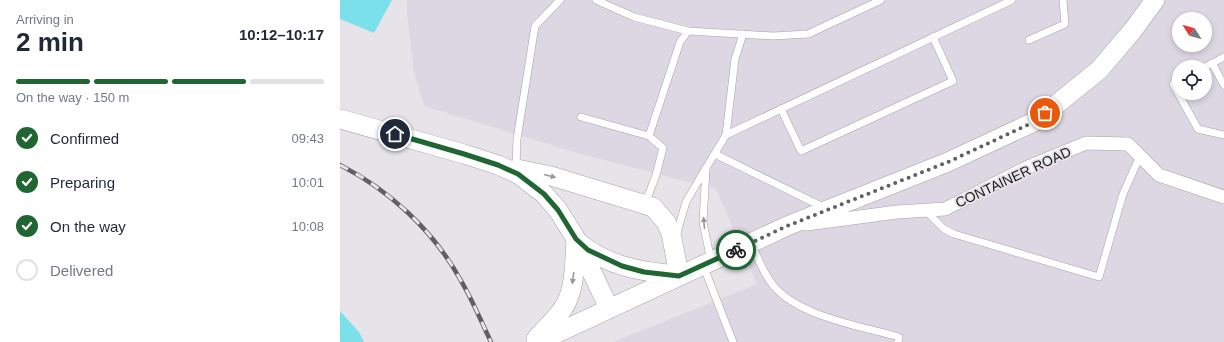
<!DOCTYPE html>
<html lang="en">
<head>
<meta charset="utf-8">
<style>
  body { margin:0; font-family:Helvetica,sans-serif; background:#f2f2f3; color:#1f2937; height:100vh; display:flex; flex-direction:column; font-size:15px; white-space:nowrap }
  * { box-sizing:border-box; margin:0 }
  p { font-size:13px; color:#747a83 }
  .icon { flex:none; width:22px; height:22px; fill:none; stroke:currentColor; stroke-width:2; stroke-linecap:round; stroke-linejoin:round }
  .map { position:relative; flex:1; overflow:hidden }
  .panel { display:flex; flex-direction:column; background:#fff; width:340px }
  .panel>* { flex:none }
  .needle { width:26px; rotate:307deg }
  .tools { position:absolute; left:832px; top:12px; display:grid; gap:8px }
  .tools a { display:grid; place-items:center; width:40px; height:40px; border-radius:50%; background:#fff; box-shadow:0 2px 6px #0003; font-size:20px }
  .pin { position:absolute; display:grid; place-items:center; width:34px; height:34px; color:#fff; margin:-17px; border:2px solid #fff; border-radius:50%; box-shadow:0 1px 4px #0007 }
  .courier { position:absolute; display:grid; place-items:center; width:40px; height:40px; margin:-20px; border:3px solid #1f6633; border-radius:50%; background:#fff; color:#222; box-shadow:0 1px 5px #0007 }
  .overview em { font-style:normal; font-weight:600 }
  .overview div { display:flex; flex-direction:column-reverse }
  .overview { display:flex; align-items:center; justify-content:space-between; height:68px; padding:0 16px }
  h1 { font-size:26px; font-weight:600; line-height:30px }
  .bar { display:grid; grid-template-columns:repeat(4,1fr); gap:6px 4px; align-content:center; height:48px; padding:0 16px }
  .bar i { height:5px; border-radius:3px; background:#e0e1e3 }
  .bar .on { background:#1f6633 }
  .bar p { grid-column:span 4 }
  ol { padding:0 16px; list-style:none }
  li { display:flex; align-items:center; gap:12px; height:44px }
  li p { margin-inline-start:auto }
  li .icon { padding:4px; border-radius:50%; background:#1f6633; color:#fff; stroke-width:4 }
  li:last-child { color:#747a83 }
  li i { width:22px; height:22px; border:2px solid #e0e1e3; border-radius:50% }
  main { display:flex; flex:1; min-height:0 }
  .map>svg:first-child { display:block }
</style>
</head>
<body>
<main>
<section class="panel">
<div class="overview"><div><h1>2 min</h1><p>Arriving in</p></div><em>10:12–10:17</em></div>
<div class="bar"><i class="on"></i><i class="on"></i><i class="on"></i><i></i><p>On the way · 150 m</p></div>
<ol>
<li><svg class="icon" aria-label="check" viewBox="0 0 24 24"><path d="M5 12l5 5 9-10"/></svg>Confirmed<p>09:43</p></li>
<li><svg class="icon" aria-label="check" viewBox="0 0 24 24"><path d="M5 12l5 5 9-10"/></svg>Preparing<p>10:01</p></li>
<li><svg class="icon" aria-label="check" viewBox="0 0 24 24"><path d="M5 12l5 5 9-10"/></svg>On the way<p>10:08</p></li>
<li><i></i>Delivered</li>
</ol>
</section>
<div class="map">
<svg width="884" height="342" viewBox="0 0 884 342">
  <rect width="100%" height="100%" fill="#e7e4e9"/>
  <path fill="#ddd7e3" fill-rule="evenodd" d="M67,0H884V342H273L417,284L376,189L240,154L84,106L74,73L67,13ZM839,19H865V45H839ZM839,67H865V93H839Z"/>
  <g fill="#7ce0ea">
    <polygon points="0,0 52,0 34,33 0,19"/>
    <polygon points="0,311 19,332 24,342 0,342"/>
  </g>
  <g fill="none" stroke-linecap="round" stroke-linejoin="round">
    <g stroke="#a5a2a7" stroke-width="8">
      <g id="lane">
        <polyline points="256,0 294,17 348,31"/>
        <polyline points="689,40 725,24 723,0"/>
        <polyline points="872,63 884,85"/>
        <polyline points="865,67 884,57"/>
        <polyline points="839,81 833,84 858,129 884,135"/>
        <polyline points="441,109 461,151 613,81 593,37"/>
        <polyline points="241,117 309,136 323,148 316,175 305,204"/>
        <polyline points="386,135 395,59 403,34"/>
        <polyline points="309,136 340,42 348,31 433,36 468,34 541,0"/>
        <polyline points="375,154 485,208"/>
        <polyline points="176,168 177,139 195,26 220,0"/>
        <polyline points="366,168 386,135 672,0"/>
        <polyline points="586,211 604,229 614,234 759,277 783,194 800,156"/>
        <polyline points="336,236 346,202 366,168 363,222 371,261"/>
        <path d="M411,243C417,256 422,270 430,281C453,316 521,326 559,337L558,342"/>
        <polyline points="363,265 393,342"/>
      </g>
    </g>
    <g stroke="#a5a2a7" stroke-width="14">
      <polyline id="street" points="467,224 557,212 605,209 688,167 746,143 788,144 819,175 884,197"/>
    </g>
    <g stroke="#a5a2a7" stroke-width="20">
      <g id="secondary">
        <polyline points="0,119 124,154 158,165 178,174 204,194 218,210 236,239 269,308"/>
        <polyline points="177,169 211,176 313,207 326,222 331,233 339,275"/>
        <path d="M238,242C266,266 302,272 338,275"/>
        <path d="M196,339C204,330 215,320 222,310C236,291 234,263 236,241"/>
        <polyline points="198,342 447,226 608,162 696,121 759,70 793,30 815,0"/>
      </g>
    </g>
    <use href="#lane" stroke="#fff" stroke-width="7"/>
    <use href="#street" stroke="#fff" stroke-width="13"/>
    <use href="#secondary" stroke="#fff" stroke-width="19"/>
    <g stroke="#605f62" stroke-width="4.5">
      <path id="rail" d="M0,165C49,190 93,230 120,279C132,299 141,321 151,342"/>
    </g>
    <use href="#rail" stroke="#e7e4e9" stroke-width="3" stroke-dasharray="9" stroke-linecap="butt"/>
  </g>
  <defs><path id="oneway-solid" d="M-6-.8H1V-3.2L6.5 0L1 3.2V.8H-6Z"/></defs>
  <g fill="#989898">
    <use href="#oneway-solid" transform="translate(210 176) rotate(14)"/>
    <use href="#oneway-solid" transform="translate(364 223) rotate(-95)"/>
    <use href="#oneway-solid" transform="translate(233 278) rotate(98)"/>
  </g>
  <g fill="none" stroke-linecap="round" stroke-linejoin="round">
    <polyline stroke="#616062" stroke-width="4" stroke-dasharray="0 7.2" points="396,250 447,226 608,162 696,121 705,113"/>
    <polyline stroke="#1f6633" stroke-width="5" points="55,134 124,154 158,165 178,174 204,194 218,210 236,239 248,250 282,266 304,272 339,276 396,250"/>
  </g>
  <g text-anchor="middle" stroke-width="4" stroke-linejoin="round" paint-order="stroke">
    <g font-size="14" fill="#19191a" stroke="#e7e4e9">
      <text transform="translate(673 177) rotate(-25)" y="5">CONTAINER ROAD</text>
    </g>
  </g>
</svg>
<div class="tools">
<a><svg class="needle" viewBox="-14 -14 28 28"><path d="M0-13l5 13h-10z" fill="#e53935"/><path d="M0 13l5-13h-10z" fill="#747a83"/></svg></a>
<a><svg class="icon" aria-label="locate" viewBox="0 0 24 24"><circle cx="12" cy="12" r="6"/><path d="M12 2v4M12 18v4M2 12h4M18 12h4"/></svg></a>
</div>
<div class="pin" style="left:705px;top:113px;background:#ea580c"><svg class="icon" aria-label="bag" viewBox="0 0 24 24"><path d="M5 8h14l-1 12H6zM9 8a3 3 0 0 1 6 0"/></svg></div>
<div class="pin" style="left:55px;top:134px;background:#1f2937"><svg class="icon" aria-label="home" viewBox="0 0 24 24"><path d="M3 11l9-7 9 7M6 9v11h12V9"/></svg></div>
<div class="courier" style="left:396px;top:250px"><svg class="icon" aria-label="bike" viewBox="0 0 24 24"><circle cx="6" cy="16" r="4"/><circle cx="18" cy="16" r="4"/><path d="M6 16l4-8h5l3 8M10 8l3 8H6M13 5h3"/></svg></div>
</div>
</main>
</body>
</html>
